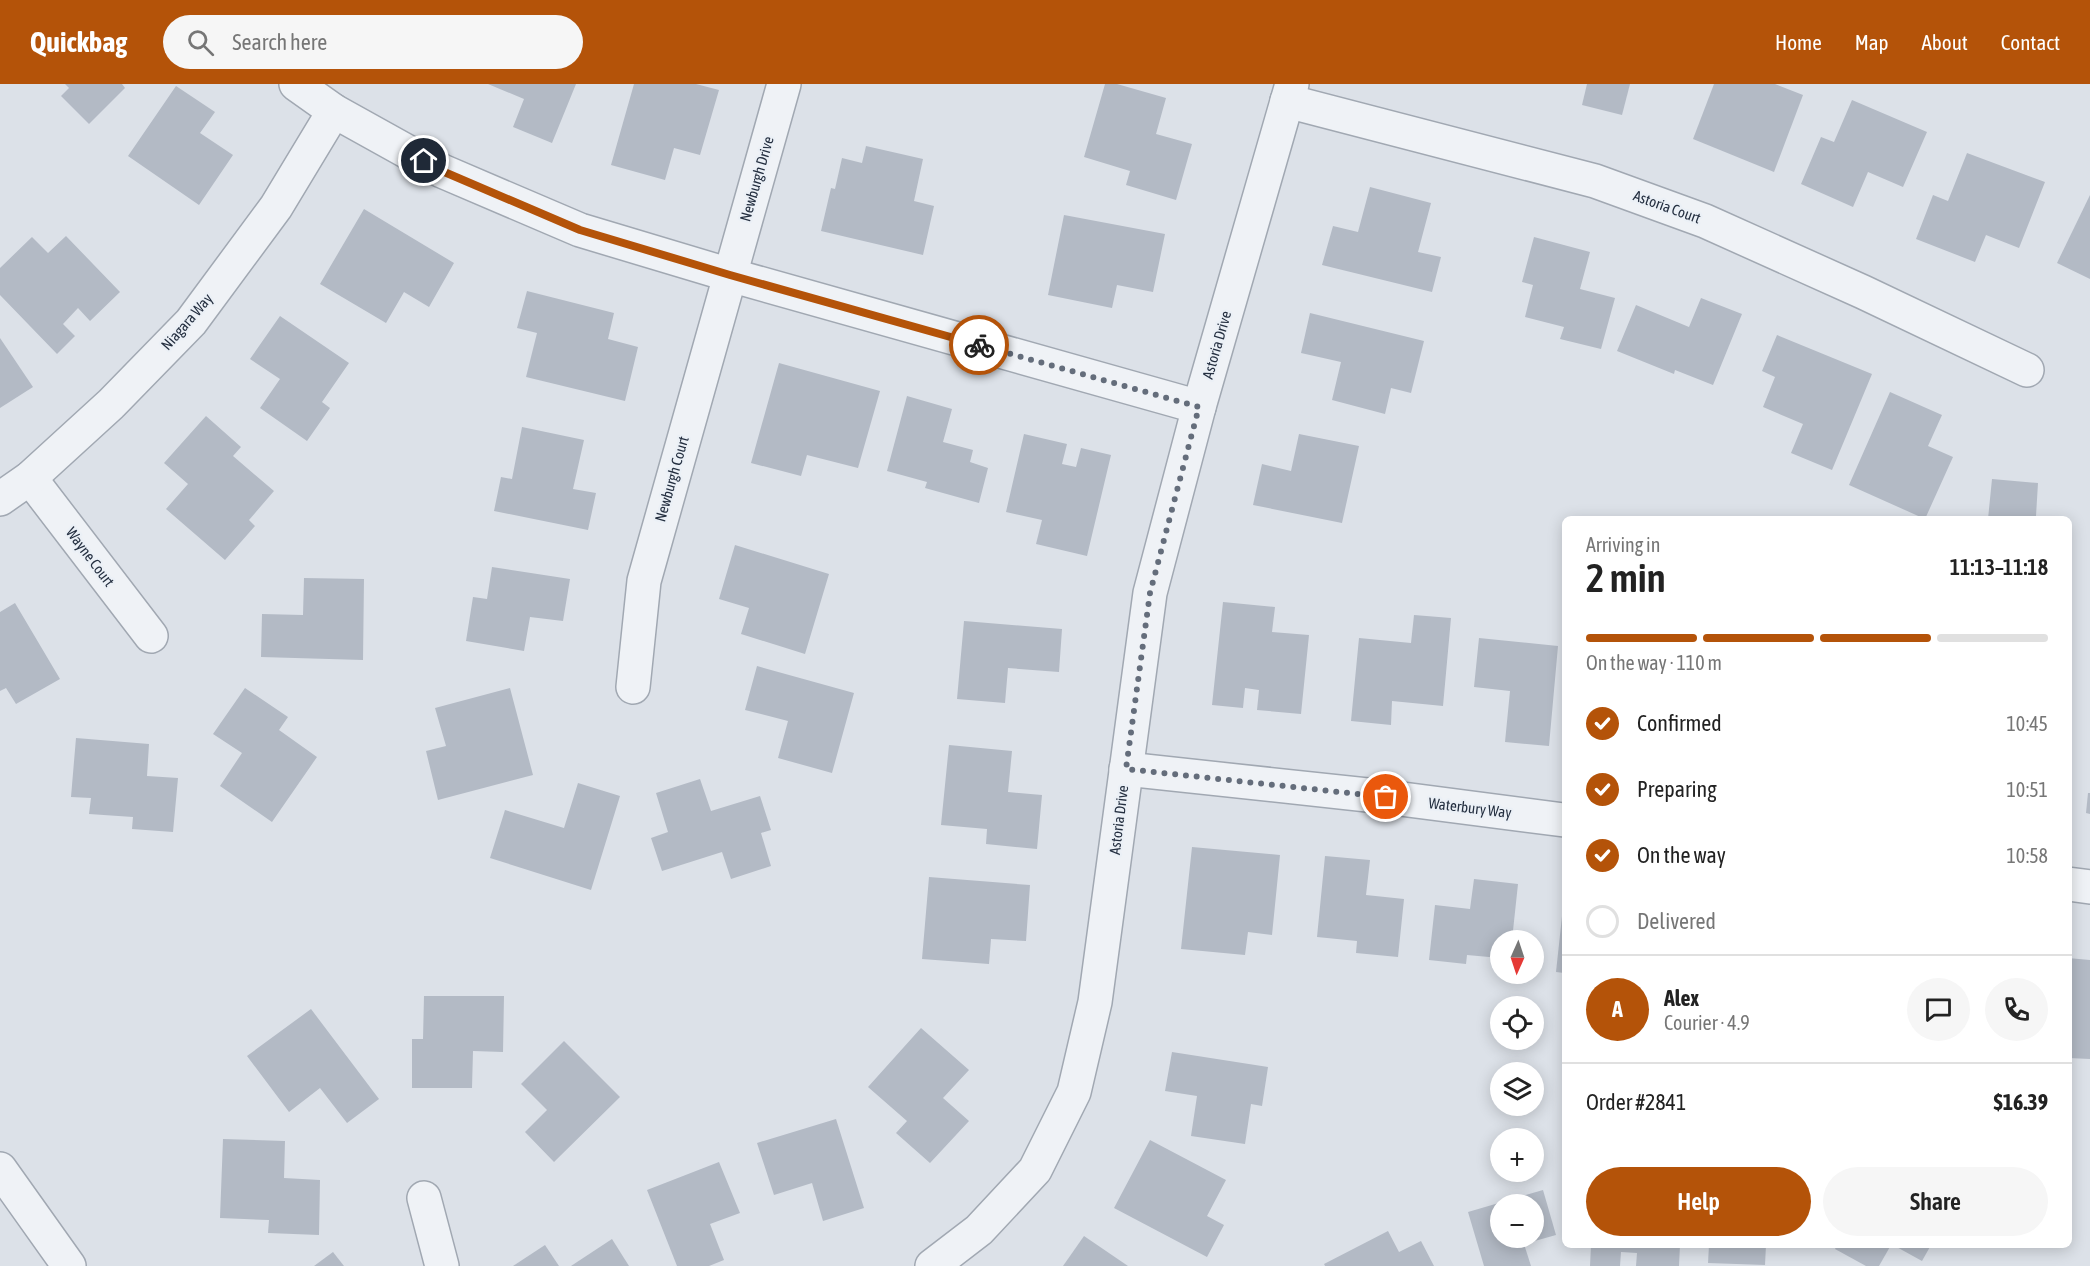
<!DOCTYPE html>
<html lang="en">
<head>
<meta charset="utf-8">
<style>
  body { margin:0; font-family:"Asap Condensed",sans-serif; background:#f6f6f6; color:#222; height:100vh; display:flex; flex-direction:column; font-size:22px; white-space:nowrap }
  * { box-sizing:border-box; margin:0 }
  p { font-size:20px; color:#767676 }
  .icon { flex:none; width:33px; height:33px; fill:none; stroke:currentColor; stroke-width:2; stroke-linecap:round; stroke-linejoin:round }
  .map { position:relative; flex:1; overflow:hidden }
  .details { position:absolute; left:1562px; top:432px; width:510px; height:732px; display:flex; flex-direction:column; background:#fff; border-radius:9px; box-shadow:0 3px 15px #0003 }
  .details>* { flex:none }
  .needle { width:39px; rotate:183deg }
  .buttons { position:absolute; left:1490px; top:846px; display:grid; gap:12px }
  .buttons a { display:grid; place-items:center; width:54px; height:54px; border-radius:50%; background:#fff; box-shadow:0 3px 15px #0003; font-size:30px }
  .pin { position:absolute; display:grid; place-items:center; width:51px; height:51px; color:#fff; margin:-26px; border:3px solid #fff; border-radius:50%; box-shadow:0 2px 6px #0007 }
  .courier { position:absolute; display:grid; place-items:center; width:60px; height:60px; margin:-30px; border:4px solid #b45309; border-radius:50%; background:#fff; color:#222; box-shadow:0 2px 8px #0007 }
  .summary em { font-style:normal; font-weight:600 }
  .summary div { display:flex; flex-direction:column-reverse }
  .summary { display:flex; align-items:center; justify-content:space-between; height:102px; padding:0 24px }
  h1 { font-size:39px; font-weight:600; line-height:45px }
  .bar { display:grid; grid-template-columns:repeat(4,1fr); gap:9px 6px; align-content:center; height:72px; padding:0 24px }
  .bar i { height:8px; border-radius:4px; background:#e0e0e0 }
  .bar .active { background:#b45309 }
  .bar p { grid-column:span 4 }
  .line { display:flex; align-items:center; gap:15px; padding:0 24px; border-top:2px solid #e0e0e0 }
  .line div { flex:1 }
  .round { display:grid; place-items:center; flex:none; width:63px; height:63px; border-radius:32px; background:#f6f6f6 }
  ol { padding:0 24px; list-style:none }
  li { display:flex; align-items:center; gap:18px; height:66px }
  li p { margin-inline-start:auto }
  li .icon { padding:6px; border-radius:50%; background:#b45309; color:#fff; stroke-width:4 }
  li:last-child { color:#767676 }
  li i { width:33px; height:33px; border:3px solid #e0e0e0; border-radius:50% }
  .action { display:flex; gap:12px; margin-top:auto; padding:12px 24px }
  .action a { flex:1; height:69px; border-radius:36px; background:#b45309; color:#fff; font-size:24px; font-weight:600; line-height:69px; text-align:center }
  .action a+a { background:#f6f6f6; color:#222 }
  header { display:flex; align-items:center; gap:36px; box-sizing:border-box; height:84px; padding:0 30px; background:#b45309; color:#fff }
  header strong { font-size:28px }
  nav { display:flex; gap:33px; margin-inline-start:auto; font-size:21px }
  .search { width:420px; height:54px; background:#f6f6f6; display:flex; align-items:center; gap:15px; box-sizing:border-box; padding:0 21px; border-radius:33px; color:#767676; font-size:22px }
  .map>svg:first-child { display:block }
</style>
</head>
<body>
<header>
<strong>Quickbag</strong>
<div class="search"><svg class="icon" aria-label="search" viewBox="0 0 24 24"><circle cx="10" cy="10" r="6"/><path d="M15 15l6 6"/></svg>Search here</div>
<nav><a>Home</a><a>Map</a><a>About</a><a>Contact</a></nav>
</header>
<div class="map">
<svg width="2090" height="1182" viewBox="0 0 2090 1182">
  <rect width="100%" height="100%" fill="#dce1e8"/>
  <g fill="#b3bac5" fill-rule="evenodd">
    <polygon points="65,0 122,0 125,4 89,40 61,12 69,4"/>
    <polygon points="488,0 576,0 552,59 513,43 524,15"/>
    <polygon points="634,0 696,0 719,6 700,71 674,64 665,96 611,81"/>
    <polygon points="1105,0 1117,0 1166,14 1156,50 1192,60 1176,116 1126,101 1130,87 1084,73"/>
    <polygon points="1587,0 1630,0 1622,31 1582,21"/>
    <polygon points="1714,0 1775,0 1803,11 1774,88 1693,55"/>
    <polygon points="176,2 215,28 200,49 233,71 199,121 128,72"/>
    <polygon points="1852,16 1927,48 1903,103 1868,88 1853,123 1801,100 1821,53 1834,58"/>
    <polygon points="866,62 923,75 914,117 934,122 923,171 821,147 831,104 835,105 842,74 862,79"/>
    <polygon points="1967,69 2045,98 2019,164 1986,151 1975,178 1916,155 1933,111 1948,117"/>
    <polygon points="1370,103 1431,119 1418,168 1441,173 1432,208 1322,181 1333,142 1358,148"/>
    <polygon points="2090,111 2090,195 2057,179"/>
    <polygon points="364,125 454,179 429,223 404,208 386,239 320,200"/>
    <polygon points="1064,131 1165,150 1153,208 1117,201 1112,224 1048,211"/>
    <polygon points="66,152 120,208 90,237 78,224 63,240 75,252 57,270 0,211 0,184 32,153 48,169"/>
    <polygon points="1534,153 1590,168 1580,205 1615,214 1601,265 1560,255 1564,243 1525,233 1533,201 1522,198"/>
    <polygon points="527,207 614,229 608,255 638,263 625,317 526,293 537,249 517,244"/>
    <polygon points="1701,214 1742,230 1713,301 1675,286 1674,290 1617,267 1636,221 1689,243"/>
    <polygon points="1310,229 1424,257 1411,309 1391,304 1385,330 1332,316 1341,278 1301,269"/>
    <polygon points="280,232 349,279 322,318 330,324 307,357 260,324 280,295 250,275"/>
    <polygon points="1777,251 1872,290 1832,386 1791,369 1803,340 1763,323 1775,293 1762,287"/>
    <polygon points="0,254 33,303 0,324"/>
    <polygon points="779,279 880,307 858,384 807,371 801,392 751,379"/>
    <polygon points="1890,308 1942,331 1928,362 1953,373 1925,435 1849,401"/>
    <polygon points="907,312 952,325 943,358 973,366 970,378 988,384 979,419 925,404 927,398 887,387"/>
    <polygon points="206,332 241,363 233,372 274,407 249,436 255,442 225,476 166,425 188,400 164,379"/>
    <polygon points="522,343 584,356 573,405 596,409 588,446 494,427 501,393 512,395"/>
    <polygon points="1024,350 1067,360 1062,380 1076,383 1081,364 1111,371 1087,472 1036,460 1042,436 1006,428"/>
    <polygon points="1299,350 1359,362 1342,439 1253,421 1262,380 1291,387"/>
    <polygon points="1992,395 2038,399 2036,432 2046,433 2046,435 1988,435"/>
    <polygon points="735,461 829,490 805,570 741,550 749,524 719,515"/>
    <polygon points="492,483 570,495 563,537 530,533 524,567 466,557 473,513 487,515"/>
    <polygon points="304,494 364,495 363,576 261,573 262,530 303,531"/>
    <polygon points="1223,518 1275,523 1272,548 1309,551 1301,630 1257,626 1259,606 1245,604 1243,624 1212,621"/>
    <polygon points="15,519 60,595 16,620 6,604 0,607 0,528"/>
    <polygon points="1414,531 1451,534 1443,622 1392,617 1391,641 1351,637 1359,554 1411,559"/>
    <polygon points="964,537 1062,545 1059,588 1008,584 1005,619 957,615"/>
    <polygon points="1479,554 1558,562 1549,662 1505,658 1510,607 1474,603"/>
    <polygon points="757,582 854,609 832,689 778,674 788,637 745,626"/>
    <polygon points="245,604 288,633 279,646 317,673 272,738 220,702 242,669 213,650"/>
    <polygon points="510,604 533,691 438,716 426,667 446,662 435,624"/>
    <polygon points="76,654 149,660 147,692 178,694 173,748 132,745 133,733 89,730 91,714 71,713"/>
    <polygon points="949,661 1012,667 1008,708 1042,711 1037,765 986,760 987,745 941,741"/>
    <polygon points="700,695 711,727 760,712 771,746 761,749 771,782 731,795 722,768 662,787 651,754 668,748 656,709"/>
    <polygon points="578,699 620,712 591,806 490,774 505,726 564,744"/>
    <polygon points="2088,709 2090,709 2090,730 2086,729"/>
    <polygon points="1192,763 1280,771 1272,851 1248,848 1245,871 1181,865"/>
    <polygon points="1325,772 1370,776 1366,811 1404,815 1398,873 1356,869 1357,857 1317,853"/>
    <polygon points="929,793 1030,801 1026,857 991,855 989,880 922,875"/>
    <polygon points="1474,795 1518,800 1512,856 1500,856 1500,874 1467,871 1466,880 1429,876 1435,821 1470,825"/>
    <polygon points="1563,823 1564,823 1564,889 1556,888"/>
    <polygon points="2068,874 2090,876 2090,975 2068,974"/>
    <polygon points="424,912 504,912 503,968 473,967 472,1004 412,1004 412,955 423,955"/>
    <polygon points="311,925 379,1015 347,1039 320,1004 289,1028 247,972"/>
    <polygon points="921,944 969,986 943,1014 969,1037 930,1079 896,1049 907,1037 868,1003"/>
    <polygon points="564,957 620,1013 554,1078 525,1048 547,1026 521,1000"/>
    <polygon points="1172,968 1268,983 1262,1022 1251,1020 1245,1060 1191,1052 1197,1012 1165,1007"/>
    <polygon points="836,1035 864,1124 823,1137 812,1099 774,1111 757,1059"/>
    <polygon points="223,1055 285,1057 284,1094 320,1096 319,1151 268,1149 269,1136 220,1134"/>
    <polygon points="1150,1056 1226,1096 1207,1132 1224,1141 1207,1173 1114,1124"/>
    <polygon points="719,1078 740,1129 710,1140 724,1176 709,1182 677,1182 647,1106"/>
    <path d="M1543,1106L1556,1151L1524,1160L1531,1182H1484L1468,1128ZM1500,1120H1533V1154H1500Z"/>
    <polygon points="1388,1147 1399,1168 1421,1157 1434,1182 1325,1182 1324,1180"/>
    <polygon points="1084,1152 1128,1182 1063,1182"/>
    <polygon points="612,1155 629,1182 571,1182"/>
    <polygon points="545,1161 559,1182 513,1182"/>
    <polygon points="1591,1161 1680,1161 1679,1182 1636,1182 1637,1169 1621,1168 1620,1182 1590,1182"/>
    <polygon points="1709,1161 1766,1161 1765,1181 1708,1179"/>
    <polygon points="1837,1161 1891,1161 1879,1182 1866,1182 1835,1165"/>
    <polygon points="1893,1161 1931,1161 1922,1177"/>
    <polygon points="333,1168 344,1182 314,1182"/>
  </g>
  <g fill="none" stroke-linecap="round" stroke-linejoin="round">
    <g stroke="#a1a8b2" stroke-width="36">
      <g id="minor">
        <polyline points="296,0 334,27 442,87 580,146 730,191 1199,323"/>
        <polyline points="1287,17 1595,97 1705,137 1863,208 2027,286"/>
        <polyline points="30,394 151,552"/>
        <polyline points="0,415 30,394 111,320 191,238 276,123 334,27"/>
        <polyline points="633,603 644,497 784,0"/>
        <polyline points="1126,685 1386,713 1564,736"/>
        <polyline points="2068,800 2090,803"/>
        <polyline points="0,1085 69,1182"/>
        <polyline points="424,1114 442,1182"/>
        <polyline points="932,1182 979,1146 1035,1086 1074,1008 1095,918 1150,509 1199,323 1292,0"/>
      </g>
    </g>
    <use href="#minor" stroke="#eff2f6" stroke-width="33"/>
  </g>
  <g fill="none" stroke-linecap="round" stroke-linejoin="round">
    <polyline stroke="#646d7b" stroke-width="6" stroke-dasharray="0 10.8" points="979,261 1199,323 1150,509 1126,685 1386,713"/>
    <polyline stroke="#b45309" stroke-width="8" points="424,77 442,87 580,146 730,191 979,261"/>
  </g>
  <g text-anchor="middle" stroke-width="4.5" stroke-linejoin="round" paint-order="stroke">
    <g font-size="15" fill="#242f40" stroke="#ebf0f6">
      <text transform="translate(757 95) rotate(-74)" y="5">Newburgh Drive</text>
      <text transform="translate(1667 123) rotate(20)" y="5">Astoria Court</text>
      <text transform="translate(187 238) rotate(-49)" y="5">Niagara Way</text>
      <text transform="translate(1217 261) rotate(-74)" y="5">Astoria Drive</text>
      <text transform="translate(672 395) rotate(-74)" y="5">Newburgh Court</text>
      <text transform="translate(90 473) rotate(53)" y="5">Wayne Court</text>
      <text transform="translate(1470 724) rotate(7)" y="5">Waterbury Way</text>
      <text transform="translate(1119 736) rotate(-83)" y="5">Astoria Drive</text>
    </g>
  </g>
</svg>
<div class="buttons">
<a><svg class="needle" viewBox="-14 -14 28 28"><path d="M0-13l5 13h-10z" fill="#e53935"/><path d="M0 13l5-13h-10z" fill="#767676"/></svg></a>
<a><svg class="icon" aria-label="locate" viewBox="0 0 24 24"><circle cx="12" cy="12" r="6"/><path d="M12 2v4M12 18v4M2 12h4M18 12h4"/></svg></a>
<a><svg class="icon" aria-label="layers" viewBox="0 0 24 24"><path d="M12 4l9 5-9 5-9-5zM3 14l9 5 9-5"/></svg></a>
<a>+</a>
<a>−</a>
</div>
<div class="pin" style="left:1386px;top:713px;background:#ea580c"><svg class="icon" aria-label="bag" viewBox="0 0 24 24"><path d="M5 8h14l-1 12H6zM9 8a3 3 0 0 1 6 0"/></svg></div>
<div class="pin" style="left:424px;top:77px;background:#1f2937"><svg class="icon" aria-label="home" viewBox="0 0 24 24"><path d="M3 11l9-7 9 7M6 9v11h12V9"/></svg></div>
<div class="courier" style="left:979px;top:261px"><svg class="icon" aria-label="bike" viewBox="0 0 24 24"><circle cx="6" cy="16" r="4"/><circle cx="18" cy="16" r="4"/><path d="M6 16l4-8h5l3 8M10 8l3 8H6M13 5h3"/></svg></div>
<section class="details">
<div class="summary"><div><h1>2 min</h1><p>Arriving in</p></div><em>11:13–11:18</em></div>
<div class="bar"><i class="active"></i><i class="active"></i><i class="active"></i><i></i><p>On the way · 110 m</p></div>
<ol>
<li><svg class="icon" aria-label="check" viewBox="0 0 24 24"><path d="M5 12l5 5 9-10"/></svg>Confirmed<p>10:45</p></li>
<li><svg class="icon" aria-label="check" viewBox="0 0 24 24"><path d="M5 12l5 5 9-10"/></svg>Preparing<p>10:51</p></li>
<li><svg class="icon" aria-label="check" viewBox="0 0 24 24"><path d="M5 12l5 5 9-10"/></svg>On the way<p>10:58</p></li>
<li><i></i>Delivered</li>
</ol>
<div class="line" style="height:108px"><b class="round" style="background:#b45309;color:#fff">A</b><div><b>Alex</b><p>Courier · 4.9</p></div><a class="round"><svg class="icon" aria-label="chat" viewBox="0 0 24 24"><path d="M4 5h16v11H9l-5 4z"/></svg></a><a class="round"><svg class="icon" aria-label="phone" viewBox="0 0 24 24"><path d="M5 4h4l2 5-3 2q2 4 5 5l2-3 5 2v4C11 20 4 13 5 4z"/></svg></a></div>
<div class="line" style="height:78px"><div>Order #2841</div><b>$16.39</b></div>
<div class="action"><a>Help</a><a>Share</a></div>
</section>
</div>
</body>
</html>
